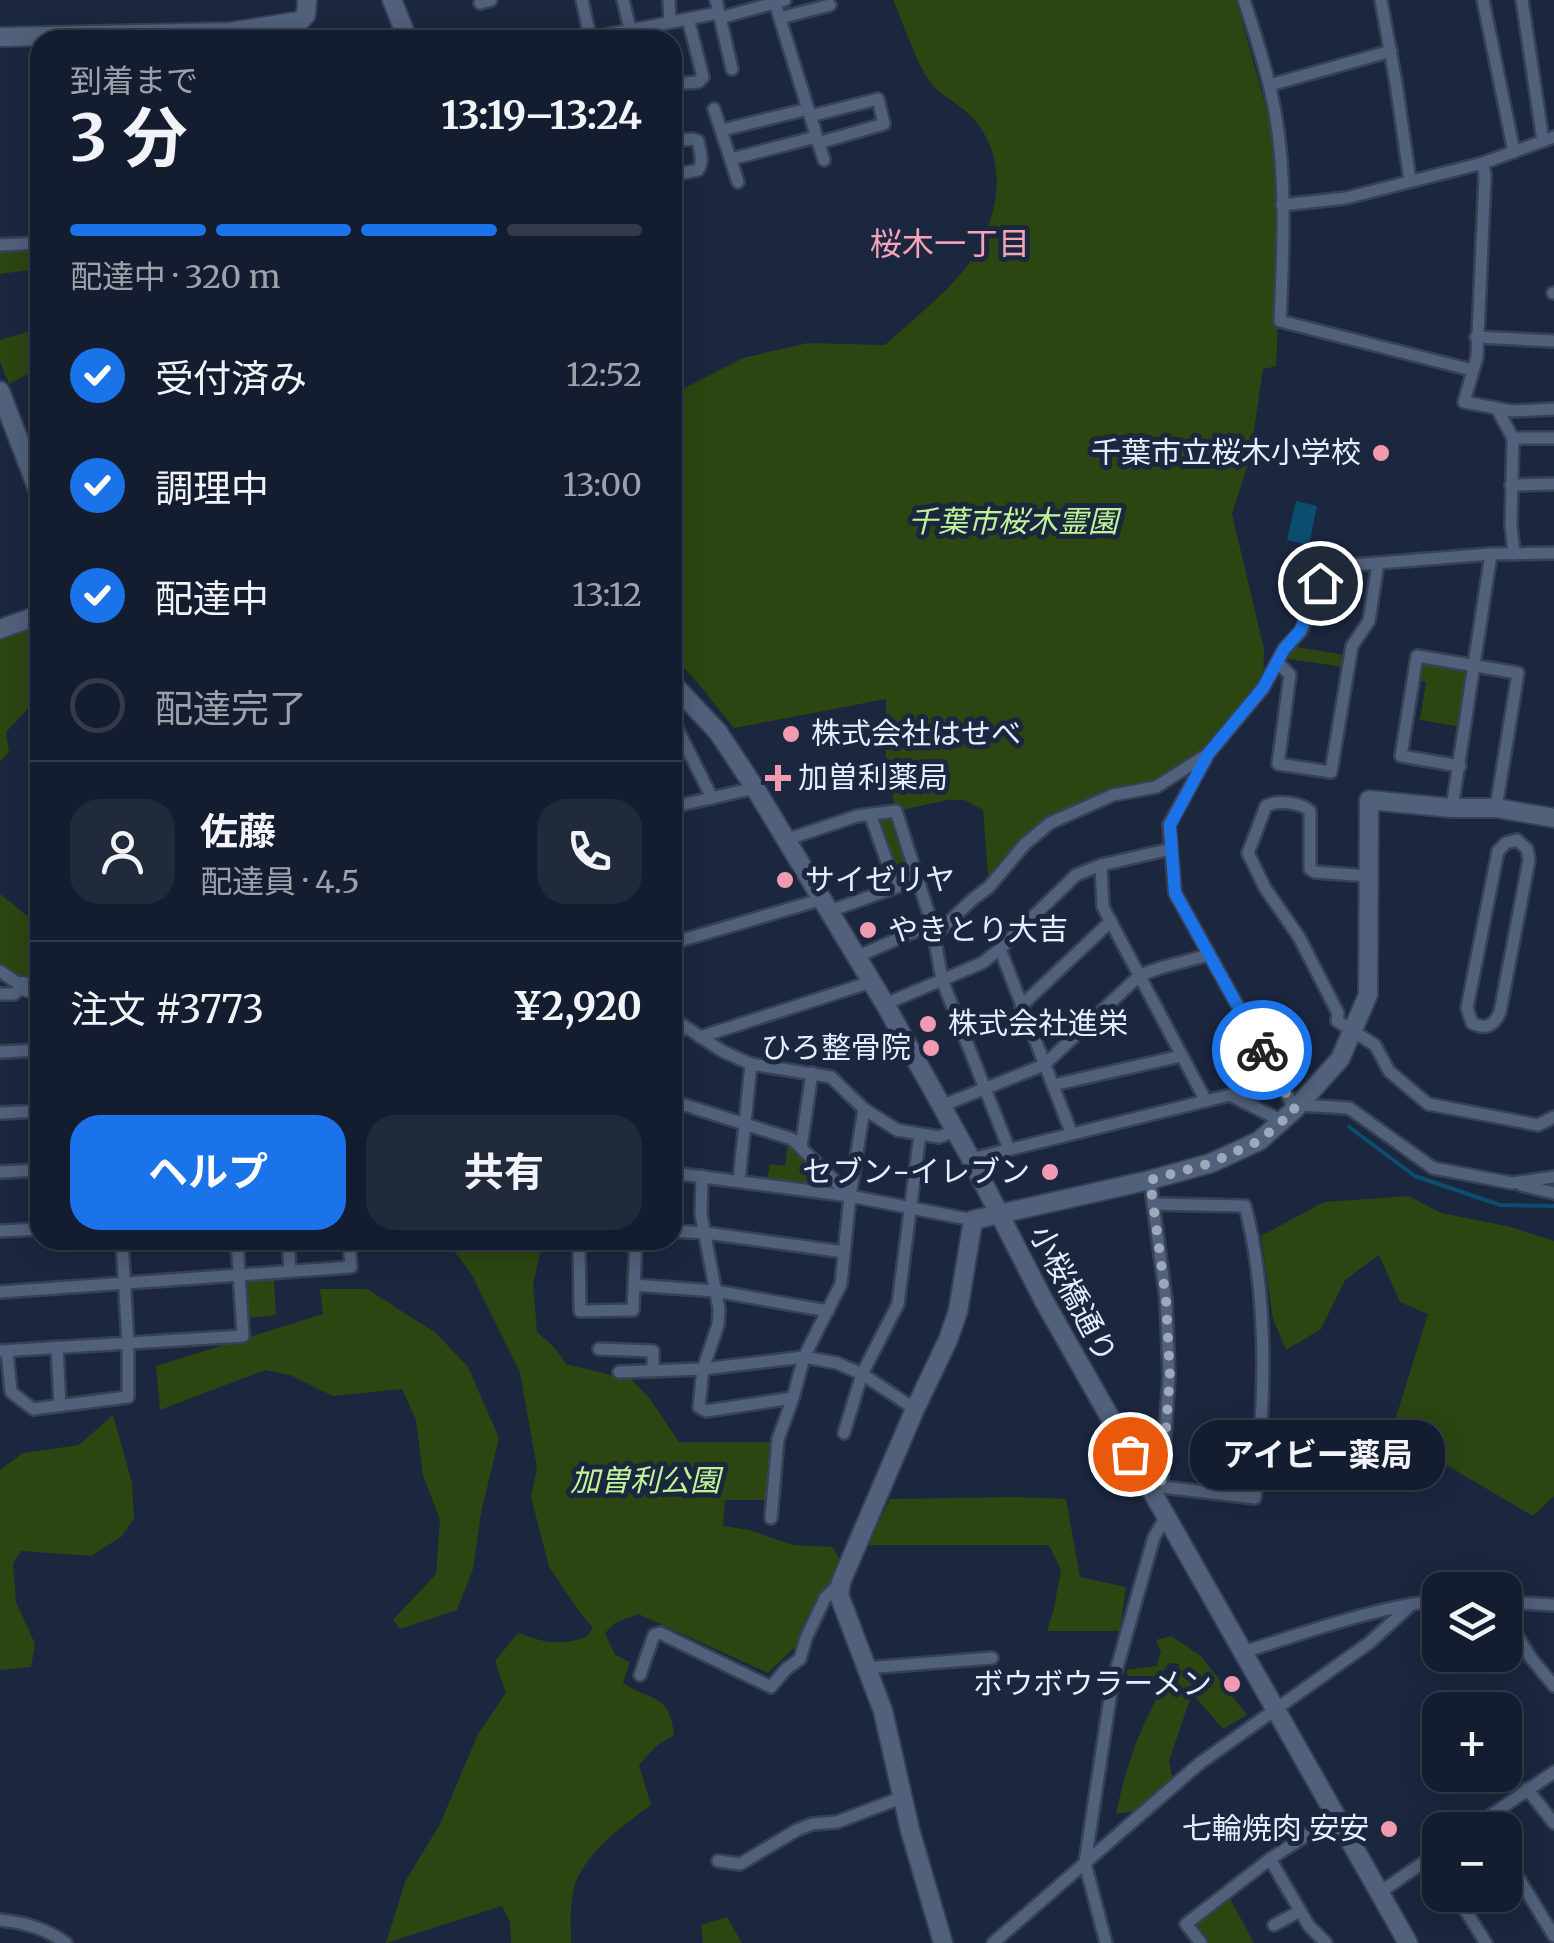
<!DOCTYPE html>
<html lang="ja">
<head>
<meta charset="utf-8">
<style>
  body { margin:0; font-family:Merriweather,"Noto Sans JP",serif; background:#212a3b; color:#f1f3f6; height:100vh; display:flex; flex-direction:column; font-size:38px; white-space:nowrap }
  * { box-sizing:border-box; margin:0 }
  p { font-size:32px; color:#9da2aa }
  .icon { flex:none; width:55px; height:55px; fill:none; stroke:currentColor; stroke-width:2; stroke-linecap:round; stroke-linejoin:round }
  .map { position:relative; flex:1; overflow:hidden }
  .drawer { position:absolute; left:30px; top:30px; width:652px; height:1220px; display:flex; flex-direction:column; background:#141d2f; border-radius:30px; box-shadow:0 5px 25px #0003,0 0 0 2px #333b4b }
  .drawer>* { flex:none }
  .controls { position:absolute; left:1422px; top:1572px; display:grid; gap:20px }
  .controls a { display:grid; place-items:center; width:100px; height:100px; border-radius:20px; background:#141d2f; box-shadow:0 5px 25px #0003,0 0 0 2px #333b4b; font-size:50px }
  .pin { position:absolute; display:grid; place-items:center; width:85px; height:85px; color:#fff; margin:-42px; border:5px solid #fff; border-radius:50%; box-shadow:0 2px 10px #0007 }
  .courier { position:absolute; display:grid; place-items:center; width:100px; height:100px; margin:-50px; border:8px solid #1a73e8; border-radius:50%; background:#fff; color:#222; box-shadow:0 2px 12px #0007 }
  .bubble { position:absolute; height:70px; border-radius:30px; background:#141d2f; box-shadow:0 5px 25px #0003,0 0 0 2px #333b4b; font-size:32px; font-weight:700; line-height:70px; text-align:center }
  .head em { font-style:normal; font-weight:700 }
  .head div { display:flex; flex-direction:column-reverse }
  .head { display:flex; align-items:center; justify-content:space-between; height:170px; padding:0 40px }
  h1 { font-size:65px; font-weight:700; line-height:75px }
  .bar { display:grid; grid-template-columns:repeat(4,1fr); gap:15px 10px; align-content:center; height:120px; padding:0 40px }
  .bar i { height:12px; border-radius:8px; background:#333b4b }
  .bar .selected { background:#1a73e8 }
  .bar p { grid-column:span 4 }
  .line { display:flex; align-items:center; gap:25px; padding:0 40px; border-top:2px solid #333b4b }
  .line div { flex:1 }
  .round { display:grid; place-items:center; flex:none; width:105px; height:105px; border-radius:30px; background:#212a3b }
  ol { padding:0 40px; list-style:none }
  li { display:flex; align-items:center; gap:30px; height:110px }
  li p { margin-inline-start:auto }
  li .icon { padding:10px; border-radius:50%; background:#1a73e8; color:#fff; stroke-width:4 }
  li:last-child { color:#9da2aa }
  li i { width:55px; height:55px; border:5px solid #333b4b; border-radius:50% }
  .button { display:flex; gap:20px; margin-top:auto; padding:20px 40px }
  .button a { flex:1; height:115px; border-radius:30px; background:#1a73e8; color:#fff; font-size:40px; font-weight:700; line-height:115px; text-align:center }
  .button a+a { background:#212a3b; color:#f1f3f6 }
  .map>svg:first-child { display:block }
</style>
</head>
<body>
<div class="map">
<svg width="1554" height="1943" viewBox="0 0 1554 1943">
  <rect width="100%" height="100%" fill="#1b273f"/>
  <g fill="#2b4611">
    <path d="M893,0H1236L1276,143L1281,265L1276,366L1263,369L1250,458L1232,514L1264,649L1263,688L1208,754L1156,787L1113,795L1050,823L989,887L983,810L964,800H948L896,811L886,769V699L734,728L697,682L673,656V394L743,358L808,343L885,345C911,321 953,288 972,259C998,219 1009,164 977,123C966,108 950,101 936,89C920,75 903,22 893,0Z"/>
    <polygon points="40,250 40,283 37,269 0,274 0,251"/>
    <polygon points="40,328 40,368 9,384 0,361 0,340"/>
    <polygon points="40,621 40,702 27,710 6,732 9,752 0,761 0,633"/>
    <polygon points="1291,646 1345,655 1344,667 1282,658"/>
    <polygon points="1420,662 1470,670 1461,727 1420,720 1426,682 1417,680"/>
    <polygon points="890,816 895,818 912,876 904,880 899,878 878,823 879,818"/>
    <polygon points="0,894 35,922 40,917 40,981 22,978 0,964"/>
    <polygon points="788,1142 832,1184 829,1189 767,1181 770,1164 785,1166"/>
    <polygon points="1409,1196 1441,1213 1511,1227 1554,1241 1554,1496 1533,1516 1448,1466 1388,1443 1428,1314 1400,1302 1379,1255 1345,1280 1321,1329 1286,1350 1273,1319 1261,1236 1324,1202"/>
    <path d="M446,1240H538L541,1250L533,1284L537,1332L554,1347L566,1364L632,1380L650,1399L679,1442H774L768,1500H725L723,1526L749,1530L793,1545L832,1547L842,1562L824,1593L801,1641L768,1673L638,1614L615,1623L605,1633L615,1655L630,1662L623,1683C652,1702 670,1693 674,1735L655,1747L639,1765L651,1805C623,1826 593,1846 577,1879C569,1897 571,1924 571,1943H511L510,1922L502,1906L386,1943L405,1882L440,1824L478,1734L506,1693L495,1661L518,1633C546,1643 558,1646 587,1637L593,1628L578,1610L549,1567L531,1497L537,1468L520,1373L472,1275Z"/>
    <polygon points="274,1280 276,1315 248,1318 245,1287 250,1281"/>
    <polygon points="320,1289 367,1289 436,1333 468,1367 499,1438 481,1513 473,1569 457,1610 400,1629 393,1620 436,1574 440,1520 423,1475 416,1420 402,1389 333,1396 290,1375 265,1370 160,1410 156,1366 323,1314"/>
    <polygon points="113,1415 132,1483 134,1519 121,1537 91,1556 21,1551 13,1563 16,1602 35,1644 31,1667 0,1670 0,1470 23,1453 79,1445"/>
    <polygon points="1014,1497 1066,1499 1080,1577 1126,1587 1120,1631 1047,1631 1054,1608 1061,1570 1049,1545 867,1545 890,1499"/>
    <path d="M1171,1636L1201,1656L1247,1715L1223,1729L1192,1693L1169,1761L1172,1777L1138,1810L1116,1814C1126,1764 1147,1704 1180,1664L1169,1663L1155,1682L1131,1684L1126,1670L1156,1666L1161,1652L1156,1640Z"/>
    <polygon points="1229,1897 1254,1943 1205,1943 1196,1932 1197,1923"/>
    <polygon points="727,1917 742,1943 703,1943 701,1925"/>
  </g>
  <polygon fill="#0b4d6e" points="1296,501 1317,506 1309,545 1287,540"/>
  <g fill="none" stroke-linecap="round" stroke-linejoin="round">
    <polyline stroke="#0b4d6e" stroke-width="4" points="1349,1127 1415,1176 1500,1205 1554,1206"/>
    <g stroke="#374155" stroke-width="16">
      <g id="street">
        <polyline points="582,0 590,37"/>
        <polyline points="623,0 630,29"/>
        <polyline points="669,0 670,21"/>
        <polyline points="716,0 732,69"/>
        <path d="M1244,0C1256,37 1268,74 1275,112C1287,180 1283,252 1280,321L1472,370"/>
        <polyline points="1381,0 1396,83 1410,181"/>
        <polyline points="1483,0 1514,152"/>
        <polyline points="1522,0 1543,141"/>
        <polyline points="480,3 491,0"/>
        <polyline points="775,3 824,160"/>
        <polyline points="720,18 785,0"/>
        <polyline points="780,18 830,5"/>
        <polyline points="580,40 718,13"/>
        <polyline points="672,84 698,82 703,77 688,19"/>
        <polyline points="1270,85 1391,51"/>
        <polyline points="714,109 738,182"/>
        <polyline points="810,116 878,99 884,124 818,143"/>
        <polyline points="722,130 808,109"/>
        <path d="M672,141L693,139L698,141C700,151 704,162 698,170L677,174L672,172"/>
        <polyline points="731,159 816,137"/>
        <polyline points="1483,163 1485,176 1477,357 1464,402 1512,411 1554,409"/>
        <polyline points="1282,205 1346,198 1483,163 1554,137"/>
        <polyline points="0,245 40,243"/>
        <polyline points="1553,293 1554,293"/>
        <polyline points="1476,337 1554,341"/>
        <polyline points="40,403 40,404"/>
        <polyline points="1497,409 1513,438 1511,525 1514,554"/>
        <polyline points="1513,438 1554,438"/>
        <polyline points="1511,485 1554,484"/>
        <polyline points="1277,662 1290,675 1278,764 1331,772 1352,646 1369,621 1378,563"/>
        <polyline points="672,718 712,798"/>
        <polyline points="1206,758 1169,825 1175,893 1295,1109"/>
        <polyline points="1460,766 1401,756 1417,656 1518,673 1496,808"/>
        <polyline points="672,807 755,788"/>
        <polyline points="1452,808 1491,554"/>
        <polyline points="870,814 896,887"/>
        <polyline points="788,839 857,816 896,811 932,924 942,980 1009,1149"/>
        <path d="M1517,840L1527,849L1529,860L1500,1012C1494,1026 1486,1030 1472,1023L1467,1008L1498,851L1506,843Z"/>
        <polyline points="1101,865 1103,907 1206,1101"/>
        <path d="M1368,876L1315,872L1310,869V811C1300,802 1277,800 1266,806L1248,853L1265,888L1299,937L1338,1013L1337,1021L1375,1045L1389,1071L1428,1104L1538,1125L1554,1117"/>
        <polyline points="830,911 919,879"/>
        <polyline points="935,935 973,899 989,887 1025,844 1050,823 1113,795 1156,787 1208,754 1263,688 1284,649 1301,631 1320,583 1340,566 1491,554 1554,553"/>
        <polyline points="672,943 823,899"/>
        <polyline points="1000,949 1071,1132"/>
        <polyline points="856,957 932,924"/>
        <polyline points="0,971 22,986 14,994 0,994"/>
        <polyline points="885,1004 982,963 1000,949 1076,875 1101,865 1171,849"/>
        <polyline points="1021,1006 1111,921"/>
        <polyline points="672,1018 722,1051 751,1064 831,1077 864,1109 897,1130 939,1137 955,1131"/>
        <polyline points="700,1037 871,982"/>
        <polyline points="672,1038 685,1027"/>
        <polyline points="0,1052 40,1050"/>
        <polyline points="1053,1085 1181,1056"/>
        <polyline points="672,1101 792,1139 850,1196"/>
        <polyline points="1298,1105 1349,1108 1433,1168 1512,1183 1554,1177"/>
        <polyline points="941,1106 1044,1065 1140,975 1163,967 1209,955"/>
        <polyline points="0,1113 40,1111"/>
        <polyline points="801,1147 812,1073"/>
        <polyline points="971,1159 1230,1095 1282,1121"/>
        <polyline points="0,1172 40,1170"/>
        <polyline points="672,1173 850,1196 973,1220"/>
        <polyline points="702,1176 701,1214 719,1309 718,1325 703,1369 699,1407 706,1411 793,1398"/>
        <polyline points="1150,1180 1166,1300 1169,1376 1162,1480 1150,1489"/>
        <polyline points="739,1181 751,1064"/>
        <polyline points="1521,1185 1554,1193"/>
        <path d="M1153,1204L1245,1206C1269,1296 1265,1406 1255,1498L1154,1486"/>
        <polyline points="0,1231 40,1229"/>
        <polyline points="672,1231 706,1233 844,1252"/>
        <polyline points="288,1240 290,1271"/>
        <polyline points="579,1240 580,1311 633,1310 636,1240"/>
        <polyline points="634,1285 715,1291 828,1311"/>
        <polyline points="0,1292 351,1267 349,1240"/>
        <polyline points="57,1347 60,1405"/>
        <polyline points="599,1349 653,1351 653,1371"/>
        <polyline points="0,1351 243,1336 237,1240"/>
        <polyline points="7,1351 11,1392 33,1409 128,1397 128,1343 122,1240"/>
        <polyline points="619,1372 703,1369 804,1357 837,1363 862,1374 915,1409"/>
        <polyline points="844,1433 862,1374 898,1304 920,1134"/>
        <polyline points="771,1518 778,1439 793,1398 804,1357 841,1284 850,1196 864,1109"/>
        <polyline points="1505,1602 1554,1605"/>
        <polyline points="1505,1616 1531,1658 1554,1686"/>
        <path d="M1243,1652C1308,1632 1372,1608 1440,1600"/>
        <polyline points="866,1668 992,1658"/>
        <polyline points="640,1675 654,1635 660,1633 771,1687 786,1669 800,1659 806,1638 825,1598 841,1582"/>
        <polyline points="1527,1789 1554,1823"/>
        <polyline points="1469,1830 1554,1772"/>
        <polyline points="1505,1856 1554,1936"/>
        <polyline points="1431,1857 1440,1871"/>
        <polyline points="1270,1859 1309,1926 1326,1943"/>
        <polyline points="718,1861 740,1864 797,1830 812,1824 837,1822 903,1797"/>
        <polyline points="1379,1893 1440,1851"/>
        <polyline points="1456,1895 1486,1943"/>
        <path d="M0,1920C25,1923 45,1928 66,1943"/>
        <polyline points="1274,1925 1300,1911"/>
        <polyline points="993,1943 1200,1763 1369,1643 1412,1604"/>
        <polyline points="1106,1943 1085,1863 1112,1685 1154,1537 1166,1517"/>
        <polyline points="1201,1943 1186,1924 1270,1859 1335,1817"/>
      </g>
    </g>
    <g stroke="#374155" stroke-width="22">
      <g id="secondary">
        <polyline points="392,0 408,40"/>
        <polyline points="0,37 230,32 300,21 306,15 307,0"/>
        <polyline points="0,391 40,495"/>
        <polyline points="0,629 40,615"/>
        <polyline points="672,683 718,732 755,788 885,1004 971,1159 1044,1301 1408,1943"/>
        <polyline points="22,986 40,991"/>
        <polyline points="943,1943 910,1830 883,1711 839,1595 841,1582 915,1409 948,1340 958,1311 973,1220 1150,1180 1211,1163 1259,1141 1295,1109 1340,1059 1368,995 1369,800 1452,808 1496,808 1554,818"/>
      </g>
    </g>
    <use href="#street" stroke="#51607b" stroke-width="11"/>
    <use href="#secondary" stroke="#51607b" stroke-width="18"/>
  </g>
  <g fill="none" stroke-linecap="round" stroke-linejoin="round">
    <polyline stroke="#9ea8bb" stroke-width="10" stroke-dasharray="0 18" points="1130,1454 1150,1489 1162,1480 1170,1376 1166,1300 1150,1180 1211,1163 1259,1141 1295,1110 1262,1050"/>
    <polyline stroke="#1a73e8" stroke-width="12" points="1262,1050 1175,893 1170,825 1208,754 1263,688 1284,649 1300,631 1320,583"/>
  </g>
  <g fill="#f29ab0" stroke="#1b273f" stroke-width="4">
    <circle cx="1381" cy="453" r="10"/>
    <circle cx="791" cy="734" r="10"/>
    <path d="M773 763h10v10h10v10h-10v10h-10v-10h-10v-10h10z"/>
    <circle cx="785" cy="880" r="10"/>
    <circle cx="868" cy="930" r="10"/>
    <circle cx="928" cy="1024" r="10"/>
    <circle cx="931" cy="1048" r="10"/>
    <circle cx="1050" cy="1172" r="10"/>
    <circle cx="1232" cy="1684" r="10"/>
    <circle cx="1389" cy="1829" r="10"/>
  </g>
  <g text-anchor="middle" stroke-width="10" stroke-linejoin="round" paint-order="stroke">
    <g font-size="30" fill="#e5eefe" stroke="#1b273f" text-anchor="end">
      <text x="1361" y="463">千葉市立桜木小学校</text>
      <text x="811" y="744" text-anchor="start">株式会社はせべ</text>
      <text x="798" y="788" text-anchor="start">加曽利薬局</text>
      <text x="805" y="890" text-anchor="start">サイゼリヤ</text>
      <text x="888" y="940" text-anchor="start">やきとり大吉</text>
      <text x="948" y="1034" text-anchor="start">株式会社進栄</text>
      <text x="911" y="1058">ひろ整骨院</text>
      <text x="1030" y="1182">セブン-イレブン</text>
      <text x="1212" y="1694">ボウボウラーメン</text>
      <text x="1369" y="1839">七輪焼肉 安安</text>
    </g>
    <g font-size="30" font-style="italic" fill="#c0f597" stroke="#1b273f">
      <text x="1013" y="532">千葉市桜木霊園</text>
      <text x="645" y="1491">加曽利公園</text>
    </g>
    <g font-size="30" fill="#e5eefe" stroke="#1b273f">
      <text transform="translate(1073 1294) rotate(62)" y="10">小桜橋通り</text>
    </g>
    <g font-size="32" fill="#f6a4b8" stroke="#1b273f">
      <text x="950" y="255">桜木一丁目</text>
    </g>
  </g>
</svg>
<div class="controls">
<a><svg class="icon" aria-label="layers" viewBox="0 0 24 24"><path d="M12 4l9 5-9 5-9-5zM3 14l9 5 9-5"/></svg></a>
<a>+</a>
<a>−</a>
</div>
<div class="pin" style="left:1130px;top:1454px;background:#ea580c"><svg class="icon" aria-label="bag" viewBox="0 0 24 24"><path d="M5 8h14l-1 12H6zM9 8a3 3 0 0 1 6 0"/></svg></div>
<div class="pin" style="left:1320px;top:583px;background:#1f2937"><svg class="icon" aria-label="home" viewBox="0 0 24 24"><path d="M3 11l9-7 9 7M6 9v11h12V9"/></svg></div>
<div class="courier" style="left:1262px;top:1050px"><svg class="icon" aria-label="bike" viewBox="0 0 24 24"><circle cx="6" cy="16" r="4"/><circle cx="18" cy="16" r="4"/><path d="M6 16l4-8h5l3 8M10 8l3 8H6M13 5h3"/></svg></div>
<div class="bubble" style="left:1190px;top:1420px;width:255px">アイビー薬局</div>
<section class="drawer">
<div class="head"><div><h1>3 分</h1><p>到着まで</p></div><em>13:19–13:24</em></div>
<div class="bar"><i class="selected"></i><i class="selected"></i><i class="selected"></i><i></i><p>配達中 · 320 m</p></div>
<ol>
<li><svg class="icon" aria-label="check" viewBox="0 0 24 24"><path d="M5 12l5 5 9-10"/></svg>受付済み<p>12:52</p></li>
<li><svg class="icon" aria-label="check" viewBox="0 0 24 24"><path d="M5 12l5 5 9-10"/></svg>調理中<p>13:00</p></li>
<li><svg class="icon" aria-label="check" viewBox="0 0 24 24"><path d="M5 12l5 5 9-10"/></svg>配達中<p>13:12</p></li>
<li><i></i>配達完了</li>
</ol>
<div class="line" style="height:180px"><a class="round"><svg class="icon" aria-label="person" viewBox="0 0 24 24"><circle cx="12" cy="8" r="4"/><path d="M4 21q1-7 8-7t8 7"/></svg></a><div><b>佐藤</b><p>配達員 · 4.5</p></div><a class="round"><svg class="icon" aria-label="phone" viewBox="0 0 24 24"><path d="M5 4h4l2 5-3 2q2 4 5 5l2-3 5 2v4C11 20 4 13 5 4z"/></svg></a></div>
<div class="line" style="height:130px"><div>注文 #3773</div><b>¥2,920</b></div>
<div class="button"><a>ヘルプ</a><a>共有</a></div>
</section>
</div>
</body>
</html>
